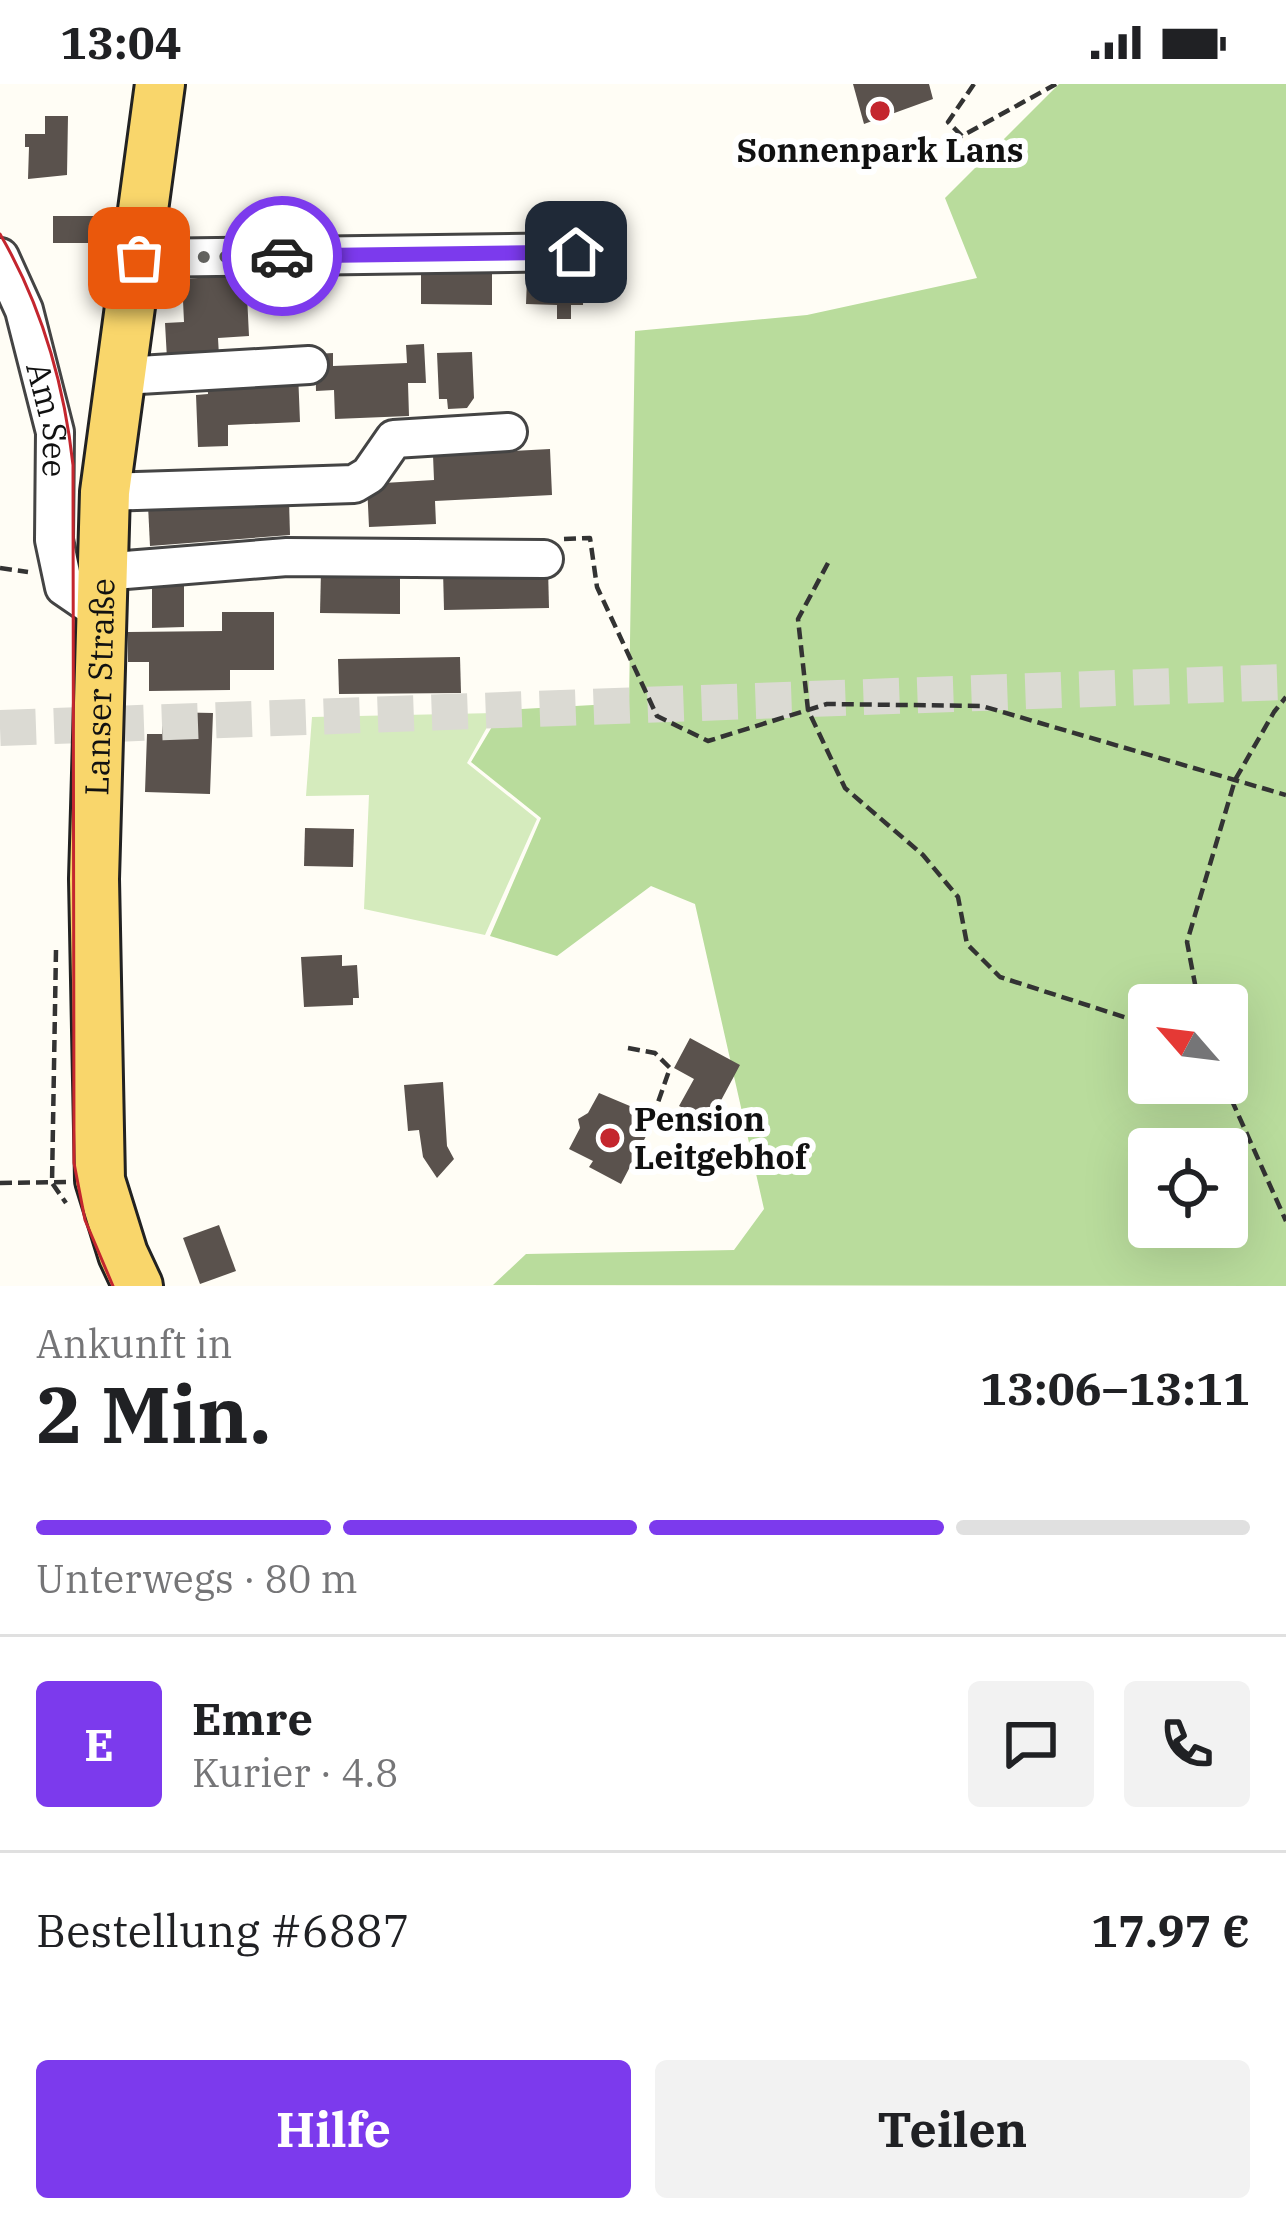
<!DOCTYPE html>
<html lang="de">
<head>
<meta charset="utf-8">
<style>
  body { margin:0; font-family:"IBM Plex Serif",serif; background:#f2f2f2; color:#202124; height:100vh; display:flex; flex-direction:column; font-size:45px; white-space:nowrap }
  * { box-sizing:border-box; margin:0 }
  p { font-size:39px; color:#757577 }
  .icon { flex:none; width:66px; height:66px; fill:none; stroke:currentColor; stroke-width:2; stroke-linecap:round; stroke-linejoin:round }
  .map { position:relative; height:1202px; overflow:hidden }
  .drawer { display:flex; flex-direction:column; background:#fff; flex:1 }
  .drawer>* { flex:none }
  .needle { width:78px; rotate:298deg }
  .buttons { position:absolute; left:1128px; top:900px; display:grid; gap:24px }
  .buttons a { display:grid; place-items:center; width:120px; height:120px; border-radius:12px; background:#fff; box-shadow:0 12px 48px #0002; font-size:60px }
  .pin { position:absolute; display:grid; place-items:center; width:102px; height:102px; color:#fff; margin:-51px; border-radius:24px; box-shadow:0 6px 18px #0006 }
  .courier { position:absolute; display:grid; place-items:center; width:120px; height:120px; margin:-60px; border:9px solid #7c3aed; border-radius:50%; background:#fff; color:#222; box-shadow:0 3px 15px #0007 }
  .overview em { font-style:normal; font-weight:700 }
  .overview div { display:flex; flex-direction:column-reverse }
  .overview { display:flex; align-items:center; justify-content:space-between; height:204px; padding:0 36px }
  h1 { font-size:78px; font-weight:700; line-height:90px }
  .bar { display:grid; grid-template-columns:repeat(4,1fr); gap:18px 12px; align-content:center; height:144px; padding:0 36px }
  .bar i { height:15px; border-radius:9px; background:#e0e0e0 }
  .bar .active { background:#7c3aed }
  .bar p { grid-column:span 4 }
  .line { display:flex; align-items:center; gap:30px; padding:0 36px; border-top:3px solid #e0e0e0 }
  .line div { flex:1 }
  .round { display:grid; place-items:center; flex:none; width:126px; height:126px; border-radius:12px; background:#f2f2f2 }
  .button { display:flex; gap:24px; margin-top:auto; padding:24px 36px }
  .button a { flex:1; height:138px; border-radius:12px; background:#7c3aed; color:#fff; font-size:48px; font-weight:700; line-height:138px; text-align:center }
  .button a+a { background:#f2f2f2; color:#202124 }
  .status { display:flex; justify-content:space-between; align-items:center; height:84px; padding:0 60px; background:#fff; direction:ltr }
  .status svg { height:33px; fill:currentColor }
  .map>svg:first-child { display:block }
</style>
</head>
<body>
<div class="status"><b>13:04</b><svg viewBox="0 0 49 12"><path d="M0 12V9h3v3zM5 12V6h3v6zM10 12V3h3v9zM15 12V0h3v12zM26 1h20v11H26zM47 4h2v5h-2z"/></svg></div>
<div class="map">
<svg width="1286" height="1202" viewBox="0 0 1286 1202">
  <rect width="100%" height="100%" fill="#fffdf5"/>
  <polygon fill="#d5ebbd" points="495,629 467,679 537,735 485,851 364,825 369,711 306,712 312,633"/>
  <path fill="#b9dc9c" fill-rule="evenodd" d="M1059,0H1286V1202L493,1201L526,1170L734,1166L764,1125L695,820L651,802L557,872L490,852L541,734L471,678L502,626L629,619L635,247L807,231L977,194L945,114ZM1149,921H1227V999H1149ZM1149,1065H1227V1143H1149Z"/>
  <g fill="#5a524d">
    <polygon points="853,0 929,0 933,15 864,40"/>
    <polygon points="45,32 68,32 67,91 28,95 29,63 25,63 25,50 45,50"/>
    <rect x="53" y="132" width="47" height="27"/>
    <polygon points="421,187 492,188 492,221 421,220"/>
    <polygon points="246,191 249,252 218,254 219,272 167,275 165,239 184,238 182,195"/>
    <polygon points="527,195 584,196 583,221 571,221 571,235 557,235 557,221 526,220"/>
    <polygon points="424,260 426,299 408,299 409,332 335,335 334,306 316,307 315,270 333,269 333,282 407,279 406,261"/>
    <polygon points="472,268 474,314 467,324 448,325 447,315 439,315 437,269"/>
    <polygon points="298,288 300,338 228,341 228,362 198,363 196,311 208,310 207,291"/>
    <polygon points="550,365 552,411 435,417 436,440 369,443 367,400 434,396 433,371"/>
    <polygon points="289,416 290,451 150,462 148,421"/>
    <polygon points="548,484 549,524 444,526 443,486"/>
    <polygon points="321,487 400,488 400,530 320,529"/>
    <polygon points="152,492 184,492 184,543 152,544"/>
    <polygon points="222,528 274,528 274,586 230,586 230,606 149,607 149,578 128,578 128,548 222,547"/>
    <polygon points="460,573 461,609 339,610 338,575"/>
    <polygon points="162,628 213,629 210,710 145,708 147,650 162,650"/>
    <polygon points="305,744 354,745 353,783 304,782"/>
    <polygon points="342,871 342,882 357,881 359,914 353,914 353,921 304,923 301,873"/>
    <polygon points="690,954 740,981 710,1037 679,1022 694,995 674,984"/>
    <polygon points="443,998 447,1062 454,1075 437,1094 423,1073 419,1046 408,1047 404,1001"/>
    <polygon points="599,1009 656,1033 621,1100 589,1083 593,1077 569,1065 580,1044 578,1035 588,1029"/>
    <polygon points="219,1141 236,1187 200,1200 183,1154"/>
  </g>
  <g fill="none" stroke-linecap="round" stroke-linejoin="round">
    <polyline stroke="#dbdad3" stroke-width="36" stroke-dasharray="36 18" stroke-linecap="butt" points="0,644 1286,598"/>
    <g stroke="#444" stroke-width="42">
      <g id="minor">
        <path id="s1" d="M0,173L24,226L55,348L54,456L64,503L99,527"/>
        <polyline points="139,174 576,168"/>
        <polyline points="122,292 309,281"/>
        <polyline points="105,408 354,400 369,391 394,355 508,348"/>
        <polyline points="101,488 287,473 544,475"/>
      </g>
    </g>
    <g stroke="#222" stroke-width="54">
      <g id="major">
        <path id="s2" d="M138,1202L123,1170L100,1096L94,795L105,408L160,0"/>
      </g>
    </g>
    <g stroke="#333" stroke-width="4.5" stroke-dasharray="12 6" stroke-linecap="butt">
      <polyline points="974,0 948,38 962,52 1056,0"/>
      <polyline points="564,455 590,454 597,503 657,632 708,657 827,620 982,622 1286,711"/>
      <polyline points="828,479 798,535 808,626 845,704 923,771 958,813 967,860 1000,893 1149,941"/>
      <polyline points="0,484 28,488"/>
      <polyline points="56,866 52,1099 66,1119"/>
      <polyline points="1199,921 1187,858 1235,696 1274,628 1286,613"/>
      <polyline points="628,964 655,969 670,984 655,1027"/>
      <polyline points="1224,999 1286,1137"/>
      <polyline points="0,1099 66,1098"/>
    </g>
    <use href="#minor" stroke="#fff" stroke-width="36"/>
    <use href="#major" stroke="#f9d66b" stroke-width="48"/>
    <path stroke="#c4262e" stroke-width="3" d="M0,150C42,222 64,299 73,381L74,1079L85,1136L113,1202"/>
  </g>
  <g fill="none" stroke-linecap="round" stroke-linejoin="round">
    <polyline stroke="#646461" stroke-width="12" stroke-dasharray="0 21.6" points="139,174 282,172"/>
    <polyline stroke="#7c3aed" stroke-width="15" points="282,172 576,168"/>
  </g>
  <g fill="#c4262e" stroke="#fff" stroke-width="4.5">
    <circle cx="880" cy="27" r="12"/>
    <circle cx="610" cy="1054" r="12"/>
  </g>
  <g text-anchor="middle" stroke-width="12" stroke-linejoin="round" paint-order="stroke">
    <g font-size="33" font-weight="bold" fill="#111" stroke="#fff">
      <text x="880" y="78">Sonnenpark Lans</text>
      <text x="634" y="1047" text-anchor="start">Pension<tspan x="634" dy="38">Leitgebhof</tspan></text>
    </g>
    <g font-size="33" fill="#111" stroke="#fff">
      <text dy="12" stroke="none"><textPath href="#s1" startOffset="171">Am See</textPath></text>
      <text dy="12" stroke="none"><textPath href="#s2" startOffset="606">Lanser Straße</textPath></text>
    </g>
  </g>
</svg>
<div class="buttons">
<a><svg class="needle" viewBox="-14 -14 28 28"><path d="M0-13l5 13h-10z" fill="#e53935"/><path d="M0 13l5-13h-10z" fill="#757577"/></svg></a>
<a><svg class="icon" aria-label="locate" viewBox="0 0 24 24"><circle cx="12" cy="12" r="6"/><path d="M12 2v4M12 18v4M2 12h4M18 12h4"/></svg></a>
</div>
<div class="pin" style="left:139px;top:174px;background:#ea580c"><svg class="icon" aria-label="bag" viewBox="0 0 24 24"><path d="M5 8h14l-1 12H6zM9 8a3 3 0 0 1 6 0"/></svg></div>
<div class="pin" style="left:576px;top:168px;background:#1f2937"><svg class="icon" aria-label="home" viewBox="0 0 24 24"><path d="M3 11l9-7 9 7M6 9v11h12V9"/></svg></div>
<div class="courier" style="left:282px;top:172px"><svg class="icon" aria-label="car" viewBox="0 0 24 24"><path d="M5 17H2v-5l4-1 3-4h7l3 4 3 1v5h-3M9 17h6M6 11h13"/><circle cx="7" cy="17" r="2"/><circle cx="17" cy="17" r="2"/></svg></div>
</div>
<section class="drawer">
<div class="overview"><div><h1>2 Min.</h1><p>Ankunft in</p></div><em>13:06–13:11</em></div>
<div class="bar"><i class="active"></i><i class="active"></i><i class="active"></i><i></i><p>Unterwegs · 80 m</p></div>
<div class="line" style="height:216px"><b class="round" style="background:#7c3aed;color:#fff">E</b><div><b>Emre</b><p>Kurier · 4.8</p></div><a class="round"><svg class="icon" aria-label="chat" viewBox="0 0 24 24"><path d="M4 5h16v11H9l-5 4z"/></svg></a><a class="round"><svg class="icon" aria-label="phone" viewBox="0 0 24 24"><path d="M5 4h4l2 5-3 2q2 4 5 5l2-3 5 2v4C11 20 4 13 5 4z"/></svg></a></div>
<div class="line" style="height:156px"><div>Bestellung #6887</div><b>17.97 €</b></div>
<div class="button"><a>Hilfe</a><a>Teilen</a></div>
</section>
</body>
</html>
